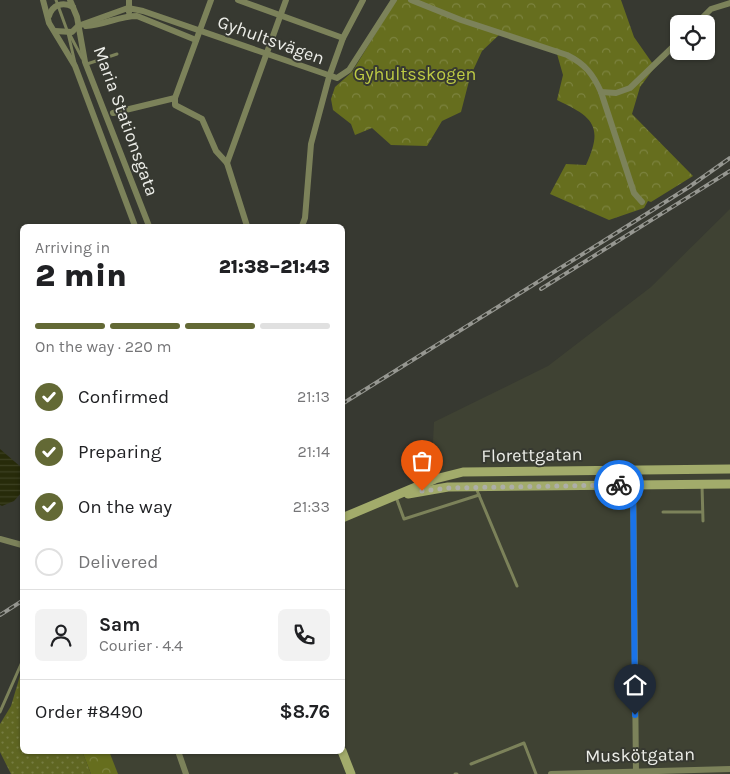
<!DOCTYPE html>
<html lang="en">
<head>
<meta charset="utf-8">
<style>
  body { margin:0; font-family:Karla,sans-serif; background:#f2f2f2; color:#202124; height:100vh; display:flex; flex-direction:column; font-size:19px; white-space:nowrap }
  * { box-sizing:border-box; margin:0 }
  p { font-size:16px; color:#757577 }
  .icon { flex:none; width:28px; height:28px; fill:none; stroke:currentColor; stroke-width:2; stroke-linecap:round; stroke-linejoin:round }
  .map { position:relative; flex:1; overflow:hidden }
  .side { position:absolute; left:20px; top:224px; width:325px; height:530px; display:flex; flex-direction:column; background:#fff; border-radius:8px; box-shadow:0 1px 4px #0004 }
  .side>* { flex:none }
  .fabs { position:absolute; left:670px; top:15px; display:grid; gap:10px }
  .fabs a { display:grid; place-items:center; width:45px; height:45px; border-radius:8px; background:#fff; box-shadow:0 1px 4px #0004; font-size:25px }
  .pin { position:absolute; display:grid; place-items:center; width:42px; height:42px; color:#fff; margin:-51px -21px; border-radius:50% 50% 50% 0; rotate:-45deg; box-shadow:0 0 5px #0007 }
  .pin .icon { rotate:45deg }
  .courier { position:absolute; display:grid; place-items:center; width:50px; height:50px; margin:-25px; border:4px solid #1a73e8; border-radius:50%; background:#fff; color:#222; box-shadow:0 1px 6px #0007 }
  .headline em { font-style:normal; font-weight:800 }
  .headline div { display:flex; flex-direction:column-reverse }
  .headline { display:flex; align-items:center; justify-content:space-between; height:85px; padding:0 15px }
  h1 { font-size:32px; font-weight:800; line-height:38px }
  .bar { display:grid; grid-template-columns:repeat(4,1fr); gap:8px 5px; align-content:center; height:60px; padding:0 15px }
  .bar i { height:6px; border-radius:4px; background:#e0e0e0 }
  .bar .on { background:#636935 }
  .bar p { grid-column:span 4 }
  .line { display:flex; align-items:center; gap:12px; padding:0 15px; border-top:1px solid #e0e0e0 }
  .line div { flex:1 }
  .round { display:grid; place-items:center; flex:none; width:52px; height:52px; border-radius:8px; background:#f2f2f2 }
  ol { padding:0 15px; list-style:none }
  li { display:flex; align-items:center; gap:15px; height:55px }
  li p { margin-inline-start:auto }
  li .icon { padding:5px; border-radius:50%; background:#636935; color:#fff; stroke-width:4 }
  li:last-child { color:#757577 }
  li i { width:28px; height:28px; border:2px solid #e0e0e0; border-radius:50% }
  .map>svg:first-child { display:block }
</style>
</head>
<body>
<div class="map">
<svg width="730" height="774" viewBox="0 0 730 774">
  <defs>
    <pattern id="grass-dots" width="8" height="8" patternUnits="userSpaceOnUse" patternTransform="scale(1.25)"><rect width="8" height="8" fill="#5f6622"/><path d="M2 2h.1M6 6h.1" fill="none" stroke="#767c42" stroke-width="1.8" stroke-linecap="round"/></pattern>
    <pattern id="forest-crowns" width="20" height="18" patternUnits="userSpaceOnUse" patternTransform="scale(1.25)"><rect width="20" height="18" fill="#666e1e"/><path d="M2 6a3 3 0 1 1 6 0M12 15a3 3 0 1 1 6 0" fill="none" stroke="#7c833f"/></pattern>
    <pattern id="water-rules" width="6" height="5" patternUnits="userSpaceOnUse" patternTransform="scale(1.25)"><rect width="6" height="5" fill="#272b0a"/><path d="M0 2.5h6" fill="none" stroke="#3c4022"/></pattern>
  </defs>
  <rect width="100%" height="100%" fill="#373931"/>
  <polygon fill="#3f4233" points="730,209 730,774 117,774 109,751 342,751 343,518 431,482 434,422 548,366 651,287"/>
  <polygon fill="url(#grass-dots)" points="22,669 22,751 82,751 91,774 11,774 0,752 0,724 11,706"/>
  <g fill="url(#forest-crowns)">
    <path d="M396,0H621L634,37L655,67L640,87L632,114L693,176L651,202L648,201L644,208L609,220L550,194L566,164L586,165C604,126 593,117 557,100L563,75L557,54L500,34L482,51L470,77L461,112L442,121L427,146L391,145L372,128L355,135L351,124L333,110L331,99L335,87L352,72Z"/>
    <polygon points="82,751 109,751 118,774 91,774"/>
  </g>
  <polygon fill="url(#water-rules)" points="0,449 22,468 22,492 14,501 2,506 0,505"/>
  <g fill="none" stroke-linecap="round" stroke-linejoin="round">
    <g stroke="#7c825a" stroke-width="3">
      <polyline points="56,0 68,33 75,63"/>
      <polyline points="69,33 82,58"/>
      <polyline points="87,64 117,54"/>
      <polyline points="702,485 703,521"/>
      <polyline points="476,488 517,586"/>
      <polyline points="396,497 404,519 479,495"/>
      <polyline points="663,512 702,512"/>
      <polyline points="0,712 22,662"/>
      <polyline points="471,764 524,743 536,774"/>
      <polyline points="455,774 457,774"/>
    </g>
    <g stroke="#7c825a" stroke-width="6">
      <polyline points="43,0 49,23 75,66 135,226"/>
      <polyline points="70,0 77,17 85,62 149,226"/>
      <polyline points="129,0 129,12"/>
      <polyline points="211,0 175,98 175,105 202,119 216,151 227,163"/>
      <polyline points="238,0 343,38"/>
      <path d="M411,0L461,20L567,55C585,64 593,74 601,92L634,193L642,202"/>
      <path d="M49,16C52,5 63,1 73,7"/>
      <polyline points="696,24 711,9 730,3"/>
      <path d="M86,26C104,25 119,16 137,16L196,40"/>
      <polyline points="55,31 72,32 78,26 128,8 143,11 337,78 349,70 394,0"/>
      <polyline points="601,92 616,93 630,88 679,41"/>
      <polyline points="113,113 175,98"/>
      <polyline points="247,226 227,163 286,0"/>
      <polyline points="302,226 305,218 311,144 329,77 343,38 363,0"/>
      <polyline points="633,470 636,774"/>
      <polyline points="0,539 22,545"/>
      <polyline points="178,751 186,774"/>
      <polyline points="551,774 730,769"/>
    </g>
    <g stroke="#a2ab6b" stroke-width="9">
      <polyline points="408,494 448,487 730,484"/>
      <polyline points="342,518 435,479 463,472 730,469"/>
      <polyline points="342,751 351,774"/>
    </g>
    <g stroke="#969791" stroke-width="4">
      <g id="rail">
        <polyline points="541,289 730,171"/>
        <polyline points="342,404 602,242 689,187 730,158"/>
        <polyline points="0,615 22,601"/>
      </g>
    </g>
    <use href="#rail" stroke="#373931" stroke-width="2" stroke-dasharray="5.5" stroke-linecap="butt"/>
  </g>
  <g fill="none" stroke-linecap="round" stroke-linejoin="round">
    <polyline stroke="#adaea8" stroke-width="5" stroke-dasharray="0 9" points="422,491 448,488 619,485"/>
    <polyline stroke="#1a73e8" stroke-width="6" points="619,485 633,485 635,715"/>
  </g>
  <g text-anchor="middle" stroke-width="4" stroke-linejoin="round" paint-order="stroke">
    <g font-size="18" fill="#ecede8" stroke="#373931">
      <text transform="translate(271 40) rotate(20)" y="6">Gyhultsvägen</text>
      <text transform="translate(126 121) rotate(70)" y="6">Maria Stationsgata</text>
      <text transform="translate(532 455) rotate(-1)" y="6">Florettgatan</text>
      <text transform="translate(640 755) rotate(-1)" y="6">Muskötgatan</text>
    </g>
    <g font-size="18" fill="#becb44" stroke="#373931">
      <text x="415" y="80">Gyhultsskogen</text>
    </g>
  </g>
</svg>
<div class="fabs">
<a><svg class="icon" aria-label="locate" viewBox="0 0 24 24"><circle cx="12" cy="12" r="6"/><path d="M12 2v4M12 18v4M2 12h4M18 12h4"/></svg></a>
</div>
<div class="pin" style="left:422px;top:491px;background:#ea580c"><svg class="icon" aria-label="bag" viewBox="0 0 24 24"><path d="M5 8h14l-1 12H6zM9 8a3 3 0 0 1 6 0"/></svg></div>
<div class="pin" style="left:635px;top:715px;background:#1f2937"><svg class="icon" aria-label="home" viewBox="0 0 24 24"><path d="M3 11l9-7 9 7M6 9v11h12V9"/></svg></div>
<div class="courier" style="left:619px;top:485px"><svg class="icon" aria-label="bike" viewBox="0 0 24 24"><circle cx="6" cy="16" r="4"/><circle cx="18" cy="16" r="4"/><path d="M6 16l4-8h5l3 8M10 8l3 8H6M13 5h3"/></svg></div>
<section class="side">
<div class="headline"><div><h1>2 min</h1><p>Arriving in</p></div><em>21:38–21:43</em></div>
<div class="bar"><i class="on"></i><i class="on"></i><i class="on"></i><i></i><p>On the way · 220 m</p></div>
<ol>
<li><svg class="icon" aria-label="check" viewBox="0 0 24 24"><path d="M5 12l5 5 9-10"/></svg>Confirmed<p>21:13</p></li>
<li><svg class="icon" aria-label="check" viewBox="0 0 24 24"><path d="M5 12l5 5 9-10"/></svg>Preparing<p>21:14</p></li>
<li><svg class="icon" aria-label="check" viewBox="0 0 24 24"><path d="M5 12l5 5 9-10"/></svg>On the way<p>21:33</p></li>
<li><i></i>Delivered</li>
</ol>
<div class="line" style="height:90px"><a class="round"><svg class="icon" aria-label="person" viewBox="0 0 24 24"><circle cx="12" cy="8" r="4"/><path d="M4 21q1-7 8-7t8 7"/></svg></a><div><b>Sam</b><p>Courier · 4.4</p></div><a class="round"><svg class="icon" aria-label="phone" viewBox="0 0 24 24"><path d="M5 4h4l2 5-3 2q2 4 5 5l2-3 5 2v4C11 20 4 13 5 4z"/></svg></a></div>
<div class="line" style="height:65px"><div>Order #8490</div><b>$8.76</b></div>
</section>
</div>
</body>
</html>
